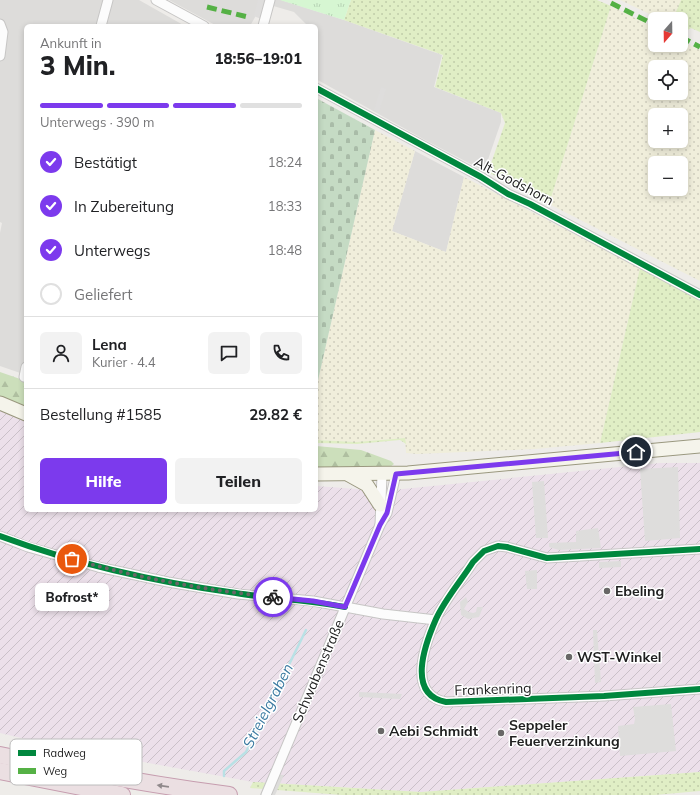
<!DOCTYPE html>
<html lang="de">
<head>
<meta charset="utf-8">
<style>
  body { margin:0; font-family:Mulish,sans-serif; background:#f2f2f2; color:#202124; height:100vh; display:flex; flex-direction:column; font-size:15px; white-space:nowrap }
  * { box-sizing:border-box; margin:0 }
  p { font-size:13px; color:#757577 }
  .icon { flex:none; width:22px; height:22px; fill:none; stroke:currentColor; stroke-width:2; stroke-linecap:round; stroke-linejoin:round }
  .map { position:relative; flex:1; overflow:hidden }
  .drawer { position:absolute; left:24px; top:24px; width:294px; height:488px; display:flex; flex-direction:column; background:#fff; border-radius:6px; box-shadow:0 2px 6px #0003 }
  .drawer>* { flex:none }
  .needle { width:26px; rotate:200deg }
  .fabs { position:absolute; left:648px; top:12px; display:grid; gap:8px }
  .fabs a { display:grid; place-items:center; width:40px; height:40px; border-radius:6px; background:#fff; box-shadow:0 2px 6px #0003; font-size:20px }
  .pin { position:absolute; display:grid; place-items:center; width:34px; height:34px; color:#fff; margin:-17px; border:2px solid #fff; border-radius:50%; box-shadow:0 1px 4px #0007 }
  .courier { position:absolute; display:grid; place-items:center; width:40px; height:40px; margin:-20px; border:3px solid #7c3aed; border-radius:50%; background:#fff; color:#222; box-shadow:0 1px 5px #0007 }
  .bubble { position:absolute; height:28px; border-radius:6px; background:#fff; box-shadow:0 2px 6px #0003; font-size:13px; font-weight:800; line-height:28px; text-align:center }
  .head em { font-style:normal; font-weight:800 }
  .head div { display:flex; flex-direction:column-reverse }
  .head { display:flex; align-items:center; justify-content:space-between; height:68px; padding:0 16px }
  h1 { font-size:26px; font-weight:800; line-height:30px }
  .bar { display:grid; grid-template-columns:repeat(4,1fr); gap:6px 4px; align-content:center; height:48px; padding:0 16px }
  .bar i { height:5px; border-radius:3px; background:#e0e0e0 }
  .bar .current { background:#7c3aed }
  .bar p { grid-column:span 4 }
  .line { display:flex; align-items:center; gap:10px; padding:0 16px; border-top:1px solid #e0e0e0 }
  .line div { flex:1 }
  .round { display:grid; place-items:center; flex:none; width:42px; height:42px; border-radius:6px; background:#f2f2f2 }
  ol { padding:0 16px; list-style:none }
  li { display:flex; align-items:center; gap:12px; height:44px }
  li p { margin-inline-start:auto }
  li .icon { padding:4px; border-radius:50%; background:#7c3aed; color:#fff; stroke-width:4 }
  li:last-child { color:#757577 }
  li i { width:22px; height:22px; border:2px solid #e0e0e0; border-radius:50% }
  .button { display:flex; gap:8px; margin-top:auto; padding:8px 16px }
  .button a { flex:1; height:46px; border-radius:6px; background:#7c3aed; color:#fff; font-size:16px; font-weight:800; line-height:46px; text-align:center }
  .button a+a { background:#f2f2f2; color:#202124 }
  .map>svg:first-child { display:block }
</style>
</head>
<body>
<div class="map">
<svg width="700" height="795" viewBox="0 0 700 795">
  <defs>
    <pattern id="industrial-furrows" width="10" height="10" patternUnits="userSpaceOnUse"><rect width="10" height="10" fill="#ece0ea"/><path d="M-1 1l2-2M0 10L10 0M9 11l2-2" fill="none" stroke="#cac0c8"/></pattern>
    <pattern id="farmland-dots" width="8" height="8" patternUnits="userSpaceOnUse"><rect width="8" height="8" fill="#f0eedb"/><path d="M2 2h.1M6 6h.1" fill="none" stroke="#ceccbc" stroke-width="1.8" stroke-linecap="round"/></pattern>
    <pattern id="grass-dots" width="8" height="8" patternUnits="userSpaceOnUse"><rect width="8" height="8" fill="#e0eec5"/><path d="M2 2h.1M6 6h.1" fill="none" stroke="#c0cca9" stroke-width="1.8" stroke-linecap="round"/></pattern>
    <pattern id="forest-firs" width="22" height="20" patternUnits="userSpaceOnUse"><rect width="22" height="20" fill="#ccdfbb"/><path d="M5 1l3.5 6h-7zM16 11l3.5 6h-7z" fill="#afbfa0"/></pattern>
    <pattern id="cemetery-stones" width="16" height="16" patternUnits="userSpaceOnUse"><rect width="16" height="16" fill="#c5dbc4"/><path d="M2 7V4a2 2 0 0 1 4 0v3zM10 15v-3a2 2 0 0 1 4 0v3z" fill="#a9bca8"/></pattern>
    <pattern id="park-tufts" width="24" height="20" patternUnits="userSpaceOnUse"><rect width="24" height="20" fill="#d6f6d2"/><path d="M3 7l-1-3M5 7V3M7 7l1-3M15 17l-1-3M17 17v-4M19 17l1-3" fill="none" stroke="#b7d3b4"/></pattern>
  </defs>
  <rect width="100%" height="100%" fill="#eeece9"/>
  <g fill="#dddcda">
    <polygon points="0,0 139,0 185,26 26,26 26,375 0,366 0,233 2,223 0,222"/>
    <polygon points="169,0 281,0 344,20 442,55 434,87 501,113 501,122 484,171 425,140 316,79 316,26 308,26 294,12 263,3 250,26 217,26"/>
    <polygon points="415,151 464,177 446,252 392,231"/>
  </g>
  <polygon fill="url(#industrial-furrows)" points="0,408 26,418 26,510 316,510 316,486 383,491 660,463 700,463 700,772 421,792 253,782 55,746 0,733"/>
  <g fill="url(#farmland-dots)" fill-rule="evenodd">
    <polygon points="620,0 681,0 673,19 660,19"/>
    <path d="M611,6L655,28V45H681V41L700,50V281L549,204ZM655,67H681V93H655ZM655,115H681V141H655ZM655,163H681V189H655Z"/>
    <polygon points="375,130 415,151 392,231 446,252 464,177 640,268 600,443 535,449 417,454 406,453 405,438 356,442 316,440 316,389"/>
  </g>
  <g fill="url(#grass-dots)">
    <polygon points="351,0 597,0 611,6 549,204 488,172 505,123 501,113 435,87 443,55 344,20"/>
    <polygon points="681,0 700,0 700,32 691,28 686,31 681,29 681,19 673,19"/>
    <polygon points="640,268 700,300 700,432 600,443"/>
    <polygon points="405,438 406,444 400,440 357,444 316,443 316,440 356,442"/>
    <polygon points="700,772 700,791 655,795 342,795 250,788 253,782 421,792"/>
  </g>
  <g fill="url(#forest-firs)">
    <polygon points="0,372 26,381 26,410 0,399"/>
    <polygon points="316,446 361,450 391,461 394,464 390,467 316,470"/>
  </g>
  <polygon fill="url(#cemetery-stones)" points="316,98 375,130 316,389"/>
  <polygon fill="url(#park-tufts)" points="280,0 351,0 344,20"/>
  <g fill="#dedddc">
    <polygon points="258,0 266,0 261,19 254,16"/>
    <polygon points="381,87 386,89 379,112 374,110"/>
    <polygon points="678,467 680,538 645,541 640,469"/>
    <polygon points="544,481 548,538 536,538 532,482"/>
    <polygon points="598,528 601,548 559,550 549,547 549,543 576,542 576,531"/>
    <polygon points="621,561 621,567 599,568 599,562"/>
    <polygon points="537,570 537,589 527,589 525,571"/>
    <polygon points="466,597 468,602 464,609 469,612 473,613 476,612 477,607 483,607 479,617 468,619 461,615 460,602"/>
    <polygon points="593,630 597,630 601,682 595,683"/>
    <polygon points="359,692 381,693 402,694 400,699 359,697"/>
    <polygon points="671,704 676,751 620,756 618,726 634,724 635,719 633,707"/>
  </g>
  <polygon fill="#dddcdb" points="269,774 284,775 275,795 260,795"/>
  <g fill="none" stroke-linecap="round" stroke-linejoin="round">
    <polyline stroke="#b9e1e5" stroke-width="2.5" points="224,776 224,771 246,752 306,630"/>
    <g stroke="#c7c6c5" stroke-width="11">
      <g id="minor">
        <polyline points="156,0 204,26"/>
        <polyline points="0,24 3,32 0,56"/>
        <polyline points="101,26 108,0"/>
        <polyline points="263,26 270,0"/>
        <polyline points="316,88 481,177 508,194 530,204 700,295"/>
        <polyline points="24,377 26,367"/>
        <polyline points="380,525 382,475"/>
        <polyline points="0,536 28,547 98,567 168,582 238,594 313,601 383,614 436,620"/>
        <path d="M700,549L547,558L507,547L498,546L484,551L473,562C461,581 445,599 436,619C425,644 406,695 446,702L604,696L700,689"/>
        <polyline points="266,795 380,525 387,513 396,474"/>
      </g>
    </g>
    <g stroke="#9a987f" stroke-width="15">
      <g id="secondary">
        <polyline points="0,403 26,414"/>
        <polyline points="316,474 408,473 700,446"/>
        <polyline points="349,475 367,485 380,505"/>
      </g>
    </g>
    <g stroke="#c69daf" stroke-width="18">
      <g id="motorway">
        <path d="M0,755C76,771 152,785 229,795"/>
        <polyline points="0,771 122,795"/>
      </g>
    </g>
    <use href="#minor" stroke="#fcfcfc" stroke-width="9"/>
    <use href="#secondary" stroke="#f5f4eb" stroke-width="13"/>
    <use href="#motorway" stroke="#ebdfe2" stroke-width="16"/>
    <g stroke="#55b145" stroke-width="5" stroke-dasharray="10 5" stroke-linecap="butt">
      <polyline points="611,3 655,25"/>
      <polyline points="207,7 248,17"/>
      <polyline points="681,37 700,47"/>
    </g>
    <g stroke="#fff" stroke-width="8">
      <g id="cycleway">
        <polyline points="316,88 481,177 508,194 530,204 700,295"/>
        <path d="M0,536C76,564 156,582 236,593C272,599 309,600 345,607"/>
        <path d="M700,549L547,558L507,547L498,546L484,551L473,562C461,581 445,599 436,619C425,644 406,695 446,702L604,696L700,689"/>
      </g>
    </g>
    <use href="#cycleway" stroke="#00873e" stroke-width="6"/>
  </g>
  <defs><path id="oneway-solid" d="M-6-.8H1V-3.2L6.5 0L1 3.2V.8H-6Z"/></defs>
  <use fill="#90898b" href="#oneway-solid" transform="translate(163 786) rotate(-172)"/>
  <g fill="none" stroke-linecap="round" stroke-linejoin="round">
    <path stroke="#686766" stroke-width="4" stroke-dasharray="0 7.2" d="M72,559C138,578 205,590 273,597"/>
    <polyline stroke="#7c3aed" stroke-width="5" points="273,597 313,601 345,607 380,525 387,513 396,474 636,452"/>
  </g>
  <g fill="#686766" stroke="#fff" stroke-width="1.5">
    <circle cx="607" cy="591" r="4"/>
    <circle cx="569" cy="657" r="4"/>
    <circle cx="381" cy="731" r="4"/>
    <circle cx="501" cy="733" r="4"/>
  </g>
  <g text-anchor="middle" stroke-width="3" stroke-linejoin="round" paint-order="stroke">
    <g font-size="14" fill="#202020" stroke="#fff">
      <text transform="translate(514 181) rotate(28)" y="5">Alt-Godshorn</text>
      <text transform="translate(318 671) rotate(-67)" y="5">Schwabenstraße</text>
      <text transform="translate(493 689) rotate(-2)" y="5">Frankenring</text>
    </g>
    <g font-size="14" font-weight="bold" fill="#202020" stroke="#fff" text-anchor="start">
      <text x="615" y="596">Ebeling</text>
      <text x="577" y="662">WST-Winkel</text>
      <text x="509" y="730">Seppeler<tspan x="509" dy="16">Feuerverzinkung</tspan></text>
      <text x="389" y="736">Aebi Schmidt</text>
    </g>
    <g font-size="15" font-style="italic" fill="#3b7aa1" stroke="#fff">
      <text transform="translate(268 706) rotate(-63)" y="5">Streielgraben</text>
    </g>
  </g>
  <rect x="10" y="739" width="132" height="46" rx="6" fill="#fff" stroke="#bcbcbc" stroke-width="1"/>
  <rect x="18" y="750" width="18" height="6" fill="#00873e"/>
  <rect x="18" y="768" width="18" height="6" fill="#55b145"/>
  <g font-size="11" fill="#202020">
    <text x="43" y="757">Radweg</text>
    <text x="43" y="775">Weg</text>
  </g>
</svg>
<div class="fabs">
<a><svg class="needle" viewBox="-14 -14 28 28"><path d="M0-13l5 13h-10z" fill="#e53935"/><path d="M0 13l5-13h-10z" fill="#757577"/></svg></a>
<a><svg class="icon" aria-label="locate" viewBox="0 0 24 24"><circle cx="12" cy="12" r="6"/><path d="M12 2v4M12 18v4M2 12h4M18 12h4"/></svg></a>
<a>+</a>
<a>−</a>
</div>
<div class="pin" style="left:72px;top:559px;background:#ea580c"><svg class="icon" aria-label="bag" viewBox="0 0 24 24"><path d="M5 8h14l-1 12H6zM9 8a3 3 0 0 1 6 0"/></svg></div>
<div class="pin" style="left:636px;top:452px;background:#1f2937"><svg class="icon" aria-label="home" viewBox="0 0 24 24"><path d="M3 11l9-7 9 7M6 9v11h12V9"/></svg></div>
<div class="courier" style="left:273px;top:597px"><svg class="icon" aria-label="bike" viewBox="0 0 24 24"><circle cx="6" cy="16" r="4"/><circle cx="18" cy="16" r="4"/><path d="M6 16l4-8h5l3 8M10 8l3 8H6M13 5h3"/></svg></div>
<div class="bubble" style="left:35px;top:583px;width:74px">Bofrost*</div>
<section class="drawer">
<div class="head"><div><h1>3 Min.</h1><p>Ankunft in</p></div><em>18:56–19:01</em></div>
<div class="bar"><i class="current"></i><i class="current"></i><i class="current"></i><i></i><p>Unterwegs · 390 m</p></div>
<ol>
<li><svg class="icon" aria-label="check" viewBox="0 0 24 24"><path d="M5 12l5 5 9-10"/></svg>Bestätigt<p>18:24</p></li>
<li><svg class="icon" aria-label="check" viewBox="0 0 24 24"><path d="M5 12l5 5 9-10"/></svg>In Zubereitung<p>18:33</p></li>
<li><svg class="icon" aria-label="check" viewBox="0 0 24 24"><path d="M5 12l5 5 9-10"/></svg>Unterwegs<p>18:48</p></li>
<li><i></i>Geliefert</li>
</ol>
<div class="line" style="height:72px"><a class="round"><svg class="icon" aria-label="person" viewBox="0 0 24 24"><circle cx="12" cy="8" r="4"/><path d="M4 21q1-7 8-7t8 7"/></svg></a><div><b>Lena</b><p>Kurier · 4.4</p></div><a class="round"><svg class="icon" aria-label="chat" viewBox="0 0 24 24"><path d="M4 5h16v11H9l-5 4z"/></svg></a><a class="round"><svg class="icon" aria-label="phone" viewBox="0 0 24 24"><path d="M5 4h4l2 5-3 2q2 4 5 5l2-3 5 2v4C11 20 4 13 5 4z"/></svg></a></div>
<div class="line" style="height:52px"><div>Bestellung #1585</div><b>29.82 €</b></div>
<div class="button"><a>Hilfe</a><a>Teilen</a></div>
</section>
</div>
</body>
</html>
